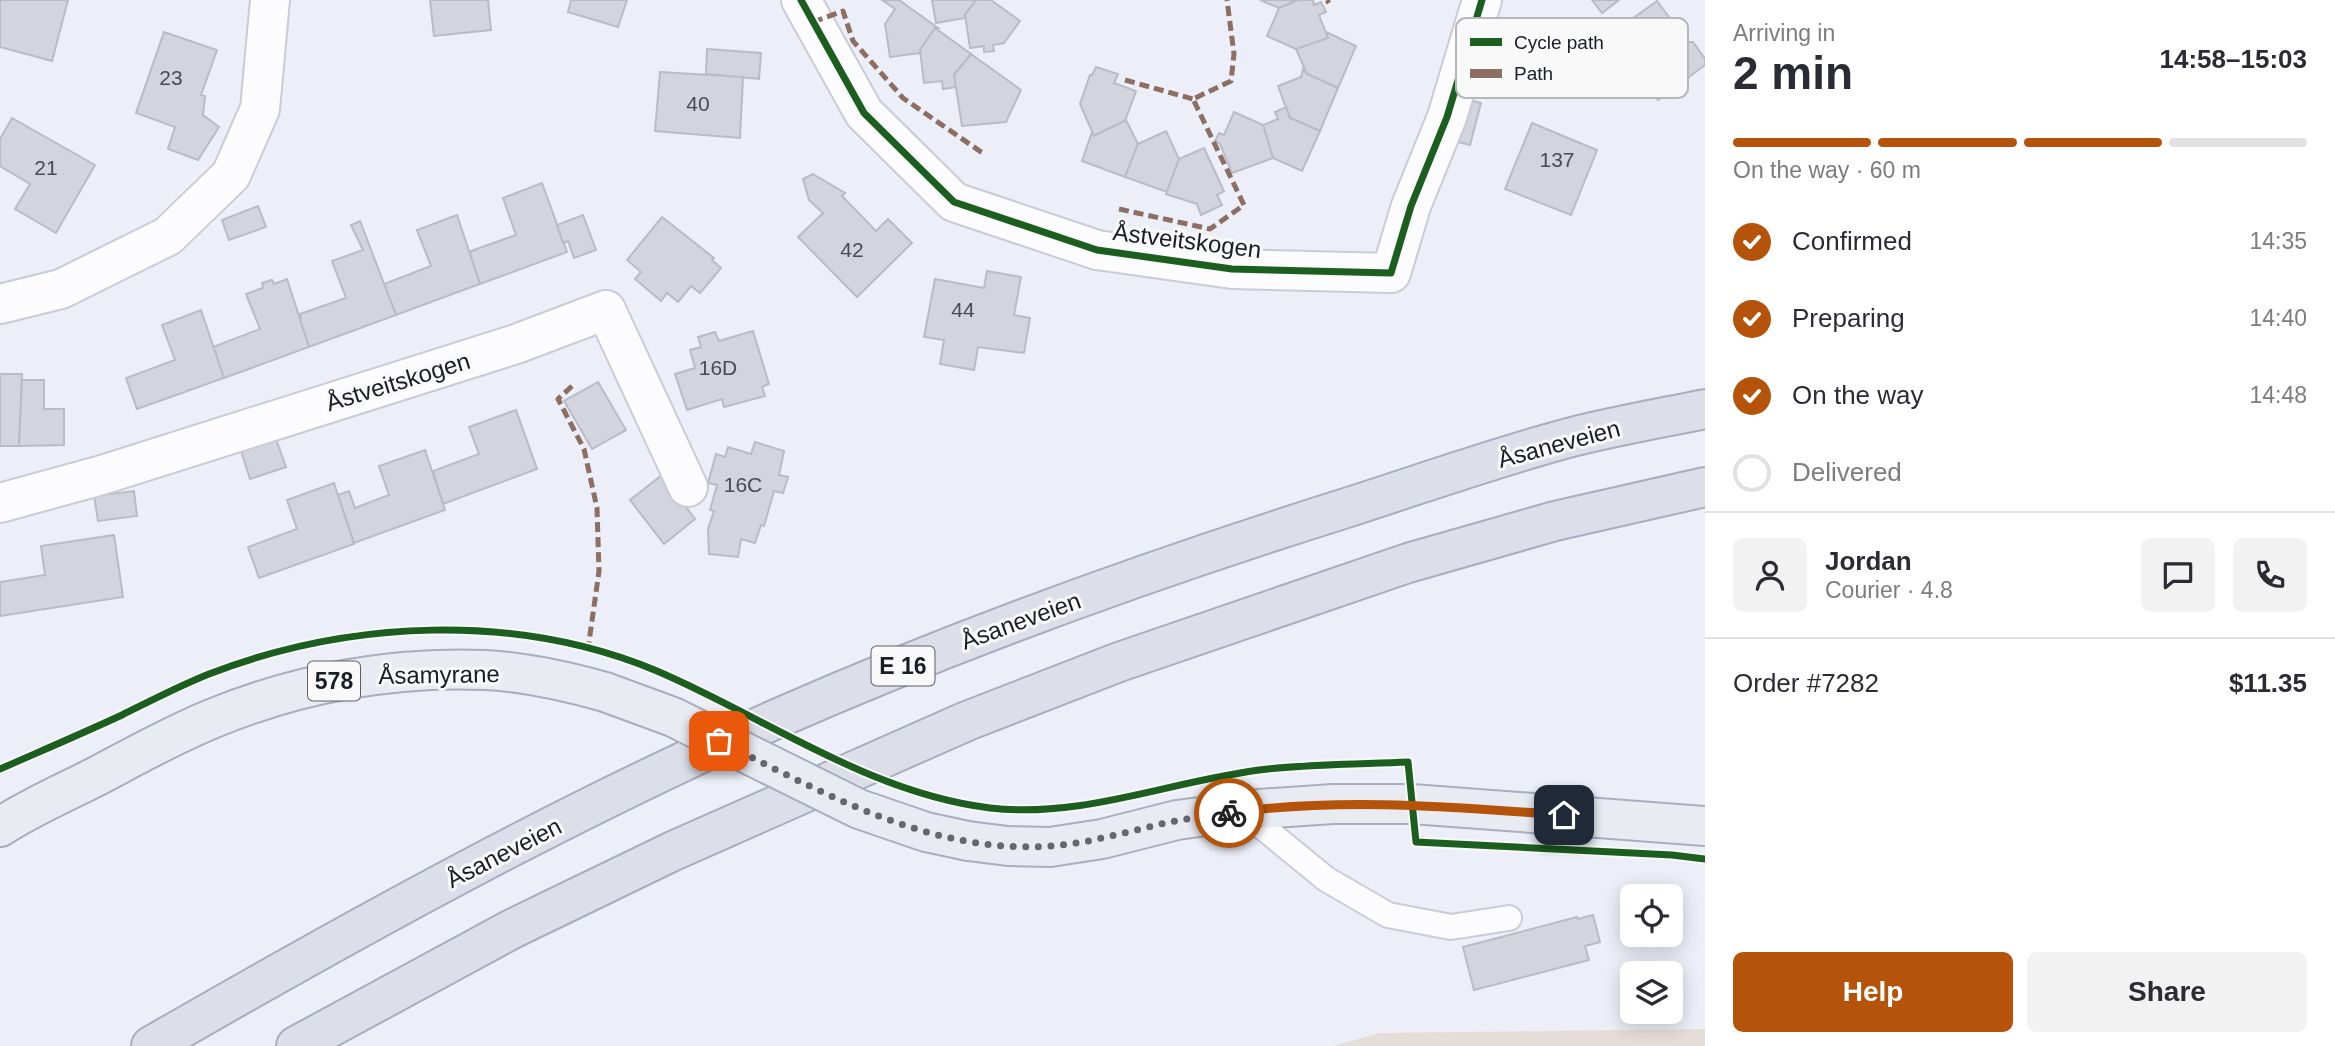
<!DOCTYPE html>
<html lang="en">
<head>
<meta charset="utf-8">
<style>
  body { margin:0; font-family:Arial,sans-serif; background:#f2f2f3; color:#2b2b33; height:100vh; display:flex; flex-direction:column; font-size:26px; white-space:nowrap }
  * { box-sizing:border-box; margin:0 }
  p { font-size:23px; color:#7c7c81 }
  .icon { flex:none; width:38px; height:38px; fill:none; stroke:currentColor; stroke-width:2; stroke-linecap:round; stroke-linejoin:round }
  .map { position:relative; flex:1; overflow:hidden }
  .details { display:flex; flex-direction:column; background:#fff; width:630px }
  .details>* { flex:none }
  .tools { position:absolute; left:1620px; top:884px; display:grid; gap:14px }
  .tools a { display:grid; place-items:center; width:63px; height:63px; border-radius:10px; background:#fff; box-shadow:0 4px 18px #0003; font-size:35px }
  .pin { position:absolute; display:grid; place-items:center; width:60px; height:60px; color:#fff; margin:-30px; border-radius:14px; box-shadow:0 4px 10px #0006 }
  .courier { position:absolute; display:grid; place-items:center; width:70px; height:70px; margin:-35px; border:5px solid #b45309; border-radius:50%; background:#fff; color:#222; box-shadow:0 2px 9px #0007 }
  .headline em { font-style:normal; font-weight:700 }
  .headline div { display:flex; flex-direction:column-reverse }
  .headline { display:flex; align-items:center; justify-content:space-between; height:119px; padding:0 28px }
  h1 { font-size:46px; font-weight:700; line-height:52px }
  .bar { display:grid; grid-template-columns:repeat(4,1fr); gap:10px 7px; align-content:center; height:84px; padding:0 28px }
  .bar i { height:9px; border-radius:5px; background:#e1e1e2 }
  .bar .current { background:#b45309 }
  .bar p { grid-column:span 4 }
  .line { display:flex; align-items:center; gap:18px; padding:0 28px; border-top:2px solid #e1e1e2 }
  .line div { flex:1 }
  .round { display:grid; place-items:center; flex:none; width:74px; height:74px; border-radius:10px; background:#f2f2f3 }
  ol { padding:0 28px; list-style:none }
  li { display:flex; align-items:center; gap:21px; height:77px }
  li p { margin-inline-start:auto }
  li .icon { padding:7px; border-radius:50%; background:#b45309; color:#fff; stroke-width:4 }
  li:last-child { color:#7c7c81 }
  li i { width:38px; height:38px; border:4px solid #e1e1e2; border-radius:50% }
  .button { display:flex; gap:14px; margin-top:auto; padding:14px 28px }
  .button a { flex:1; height:80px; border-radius:10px; background:#b45309; color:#fff; font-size:28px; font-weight:700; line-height:80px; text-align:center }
  .button a+a { background:#f2f2f3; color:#2b2b33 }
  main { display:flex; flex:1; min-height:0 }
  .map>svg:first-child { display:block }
</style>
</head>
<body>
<main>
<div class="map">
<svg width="1705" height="1046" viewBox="0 0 1705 1046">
  <rect width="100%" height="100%" fill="#eceef8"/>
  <polygon fill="#e5ddd8" points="1705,1029 1705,1046 1333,1046 1380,1033"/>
  <g fill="#d2d4de" stroke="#b9bbc5" stroke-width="2">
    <polygon points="0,0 68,0 52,61 0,47"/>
    <polygon points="430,0 488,0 491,30 434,36"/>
    <polygon points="571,0 627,0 618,27 568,12"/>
    <polygon points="882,0 899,0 938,28 935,28 920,53 890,57 885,24 895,9"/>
    <polygon points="932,0 976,0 965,15 965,18 936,23"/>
    <polygon points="976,0 991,0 1020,21 1004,43 993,45 994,51 984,52 984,46 970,48 965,15"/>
    <polygon points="1260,0 1298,0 1279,8"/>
    <polygon points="1298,0 1313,0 1314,5 1321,2 1326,12 1319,15 1328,38 1298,50 1267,36 1279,8"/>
    <polygon points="1592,0 1619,0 1602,13"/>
    <polygon points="1657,1 1688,42 1693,42 1705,59 1705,65 1658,100 1610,35"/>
    <polygon points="935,28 971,54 954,75 957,87 943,89 942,81 924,83 920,50"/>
    <polygon points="164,32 217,50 201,95 205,96 203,115 219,127 198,160 168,149 175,127 136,113"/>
    <polygon points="1326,32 1356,46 1338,88 1307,74 1296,49 1328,38"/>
    <polygon points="707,49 761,53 759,79 706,74"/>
    <polygon points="971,54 1021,90 1006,122 962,126 954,75"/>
    <polygon points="1096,67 1118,74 1114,83 1136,91 1125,121 1094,136 1080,104 1090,75 1092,75"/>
    <polygon points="1303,69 1307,74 1338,88 1320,131 1290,118 1278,86 1301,77"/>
    <polygon points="660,72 743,77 740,138 655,131"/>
    <polygon points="1454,96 1481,103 1470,145 1443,138"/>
    <polygon points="1286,107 1290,118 1320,131 1302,171 1273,158 1263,125 1278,119 1275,112"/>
    <polygon points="1234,112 1263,125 1273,158 1232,173 1220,144 1215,141 1219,133 1224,135"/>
    <polygon points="12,118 95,165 56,233 15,209 30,184 0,166 0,139"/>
    <polygon points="1126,120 1138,144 1125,177 1082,161 1092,132 1094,136"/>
    <polygon points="1532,123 1597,150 1571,215 1505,189"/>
    <polygon points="1166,131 1179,159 1167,192 1125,177 1138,144"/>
    <polygon points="1204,148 1224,191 1217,195 1222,205 1201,215 1197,204 1166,194 1179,159"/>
    <polygon points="813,174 845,193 842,196 876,231 888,219 912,243 857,297 798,237 823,213 809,200 803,179"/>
    <polygon points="542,183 567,252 480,284 470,256 471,251 516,235 503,198"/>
    <polygon points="258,206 266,227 229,240 222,220"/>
    <polygon points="457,215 480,284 396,315 384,284 431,266 417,230"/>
    <polygon points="583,215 596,250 574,258 568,241 563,243 557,225"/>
    <polygon points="662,217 714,258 712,260 721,268 700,293 691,286 678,302 667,293 661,301 635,279 641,272 627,260"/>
    <polygon points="360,221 396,315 309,347 299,319 301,318 300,314 346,298 332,261 363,250 351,225"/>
    <polygon points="987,271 1021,277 1014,315 1030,318 1024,353 978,347 974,370 940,364 944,340 924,337 935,279 984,288"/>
    <polygon points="287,279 309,347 224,378 213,347 260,329 246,294 263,288 262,283 272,280 274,284"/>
    <polygon points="201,310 224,378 137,409 126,378 175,360 162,325"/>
    <polygon points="753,331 769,384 762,387 765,396 724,407 722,399 687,410 675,374 695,368 690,350 701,347 698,337 715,332 719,341"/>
    <polygon points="0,374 22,374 19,446 0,446"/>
    <polygon points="22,380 44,380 44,409 64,409 64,445 19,446"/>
    <polygon points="598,382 626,430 592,449 564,401"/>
    <polygon points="516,410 537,469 443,504 433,471 479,454 469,427"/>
    <polygon points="276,439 286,467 250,479 241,451"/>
    <polygon points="755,442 784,451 779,475 788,477 783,493 774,491 764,526 761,525 755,543 741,539 738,557 709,554 708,529 714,511 710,510 717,485 708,483 716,454 725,457 728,447 751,454"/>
    <polygon points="425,450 445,510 354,543 338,495 349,491 355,508 389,495 379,466"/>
    <polygon points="662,475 695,519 664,544 630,500"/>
    <polygon points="334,483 354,544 259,578 248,547 297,529 287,500"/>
    <polygon points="134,491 137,516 98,521 94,496"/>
    <polygon points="114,535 123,597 0,616 0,582 45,575 41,546"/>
    <polygon points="1593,915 1600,942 1585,946 1589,960 1474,990 1463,947 1577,917 1578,919"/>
  </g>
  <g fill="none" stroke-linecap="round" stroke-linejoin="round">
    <g stroke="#c9cbd6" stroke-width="28">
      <polyline id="service" points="1243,811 1326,879 1388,915 1451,927 1509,918"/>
    </g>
    <g stroke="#c9cbd6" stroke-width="42">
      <g id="minor">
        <polyline points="801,0 864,113 954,202 1097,250 1232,269 1391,273 1411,206 1447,117 1482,0"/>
        <polyline points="0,304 61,289 168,236 231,175 260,109 270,0"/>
        <polyline points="0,503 102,475 516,344 606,310 688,487"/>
      </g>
    </g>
    <g stroke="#a9adbd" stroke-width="42">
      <g id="primary">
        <path d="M0,827C31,807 66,792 99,775C137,755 174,734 214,718C299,683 393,666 485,670C526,672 566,681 605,692"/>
        <polyline points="968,841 1008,846 1050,847 1102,839 1177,820 1259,809 1333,804 1412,804 1705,826"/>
      </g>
    </g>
    <g stroke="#a9adbd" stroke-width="42">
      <g id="motorway">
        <path d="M151,1046C354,929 560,815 774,720C960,638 1152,569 1346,508C1421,484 1496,457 1572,437C1616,426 1661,418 1705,409"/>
        <polyline points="296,1046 512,929 673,851 967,721 1119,662 1408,563 1555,521 1705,487"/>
      </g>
    </g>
    <use href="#service" stroke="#fcfcfe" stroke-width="24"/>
    <use href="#minor" stroke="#fcfcfe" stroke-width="38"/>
    <use href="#primary" stroke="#e9ebf3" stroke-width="38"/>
    <use href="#motorway" stroke="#dcdeea" stroke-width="38"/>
    <g stroke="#a9adbd" stroke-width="42" stroke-linecap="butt">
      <polyline id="primary-bridge" points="605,692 673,717 859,809 926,832 968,841"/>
    </g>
    <use href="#primary-bridge" stroke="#e9ebf3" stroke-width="38"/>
    <g stroke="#8d6e63" stroke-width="5" stroke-dasharray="10 5" stroke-linecap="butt">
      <polyline points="1327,0 1329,3"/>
      <polyline points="813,22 843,11 853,41 903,98 984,154"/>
      <polyline points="1125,80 1193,99"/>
      <polyline points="1119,209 1210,229 1244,205 1193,99 1231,81 1234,54 1227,0"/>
      <polyline points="572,386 558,399 584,449 597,508 599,571 588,649"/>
    </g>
    <g stroke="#f9f9f9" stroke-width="11">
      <g id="cycleway">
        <polyline points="801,0 864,113 954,202 1097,250 1232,269 1391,273 1411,206 1447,117 1482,0"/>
        <path d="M0,769C41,751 81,734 122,715C150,701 179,686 209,674C349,620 516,612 657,671C767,718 868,793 990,808C1085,819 1175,779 1268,769C1314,764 1361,764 1408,762L1416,842L1672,855L1705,859"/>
      </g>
    </g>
    <use href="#cycleway" stroke="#1b5e20" stroke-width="7"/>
  </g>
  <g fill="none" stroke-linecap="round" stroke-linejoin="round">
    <path stroke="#646670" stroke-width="7" stroke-dasharray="0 12.6" d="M719,741C822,792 931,855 1051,846C1094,843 1134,829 1176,821C1194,817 1212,816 1229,813"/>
    <path stroke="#b45309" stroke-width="9" d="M1229,813C1341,797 1452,807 1564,815"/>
  </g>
  <g text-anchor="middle" stroke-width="6" stroke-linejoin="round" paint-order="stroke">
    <g font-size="21" fill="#484a55">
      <text x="171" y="85">23</text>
      <text x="698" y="111">40</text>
      <text x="1557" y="167">137</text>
      <text x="46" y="175">21</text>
      <text x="852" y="257">42</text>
      <text x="963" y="317">44</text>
      <text x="718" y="375">16D</text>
      <text x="743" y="492">16C</text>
    </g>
    <g fill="#f9f9f9" stroke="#5d5e66" stroke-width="2">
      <rect x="871.5" y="646.5" width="63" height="39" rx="5"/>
      <rect x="308" y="661.5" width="52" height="39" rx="5"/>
    </g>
    <g font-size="23" font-weight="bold" fill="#1a1c27">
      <text x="903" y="674">E 16</text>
      <text x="334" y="689">578</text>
    </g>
    <g font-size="24" fill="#1a1c27" stroke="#f9f9f9">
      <text transform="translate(1187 241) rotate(7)" y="8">Åstveitskogen</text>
      <text transform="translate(398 382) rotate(-17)" y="8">Åstveitskogen</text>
      <text transform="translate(1559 444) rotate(-15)" y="8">Åsaneveien</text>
      <text transform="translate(1021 621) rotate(-20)" y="8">Åsaneveien</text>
      <text transform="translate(439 675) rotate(-1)" y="8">Åsamyrane</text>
      <text transform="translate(504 853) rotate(-27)" y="8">Åsaneveien</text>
    </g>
  </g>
  <rect x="1456" y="18" width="232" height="80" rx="10" fill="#f9f9f9" stroke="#b6b7ba" stroke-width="2"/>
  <rect x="1470" y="38" width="32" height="8" fill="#1b5e20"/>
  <rect x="1470" y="69" width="32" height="9" fill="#8d6e63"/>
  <g font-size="19" fill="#1a1c27">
    <text x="1514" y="49">Cycle path</text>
    <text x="1514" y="80">Path</text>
  </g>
</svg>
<div class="tools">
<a><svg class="icon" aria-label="locate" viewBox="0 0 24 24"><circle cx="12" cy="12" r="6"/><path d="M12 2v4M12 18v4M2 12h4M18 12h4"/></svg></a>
<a><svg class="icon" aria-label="layers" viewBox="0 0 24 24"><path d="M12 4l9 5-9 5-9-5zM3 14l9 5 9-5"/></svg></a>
</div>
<div class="pin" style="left:719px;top:741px;background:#ea580c"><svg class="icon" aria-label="bag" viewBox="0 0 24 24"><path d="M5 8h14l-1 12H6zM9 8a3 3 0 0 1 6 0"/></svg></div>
<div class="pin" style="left:1564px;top:815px;background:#1f2937"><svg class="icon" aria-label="home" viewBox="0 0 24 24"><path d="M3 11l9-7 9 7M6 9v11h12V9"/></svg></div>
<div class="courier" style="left:1229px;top:813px"><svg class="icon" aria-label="bike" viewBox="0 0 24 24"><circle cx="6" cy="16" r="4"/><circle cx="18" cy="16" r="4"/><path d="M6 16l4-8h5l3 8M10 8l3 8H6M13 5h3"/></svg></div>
</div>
<section class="details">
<div class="headline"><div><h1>2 min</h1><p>Arriving in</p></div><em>14:58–15:03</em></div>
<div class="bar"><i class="current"></i><i class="current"></i><i class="current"></i><i></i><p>On the way · 60 m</p></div>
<ol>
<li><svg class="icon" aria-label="check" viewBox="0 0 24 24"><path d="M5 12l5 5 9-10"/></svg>Confirmed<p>14:35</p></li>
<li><svg class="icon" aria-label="check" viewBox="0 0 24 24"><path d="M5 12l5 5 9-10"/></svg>Preparing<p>14:40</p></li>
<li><svg class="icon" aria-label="check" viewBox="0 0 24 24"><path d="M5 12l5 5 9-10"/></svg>On the way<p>14:48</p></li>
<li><i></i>Delivered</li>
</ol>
<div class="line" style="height:126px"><a class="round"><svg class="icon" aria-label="person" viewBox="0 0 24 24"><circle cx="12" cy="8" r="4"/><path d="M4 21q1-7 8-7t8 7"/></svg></a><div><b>Jordan</b><p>Courier · 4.8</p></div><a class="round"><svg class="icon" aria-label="chat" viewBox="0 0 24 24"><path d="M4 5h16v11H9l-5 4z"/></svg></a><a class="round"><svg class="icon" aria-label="phone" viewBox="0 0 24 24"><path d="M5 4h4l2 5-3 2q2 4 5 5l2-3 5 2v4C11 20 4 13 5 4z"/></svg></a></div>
<div class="line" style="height:91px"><div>Order #7282</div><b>$11.35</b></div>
<div class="button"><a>Help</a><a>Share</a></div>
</section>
</main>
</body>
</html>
